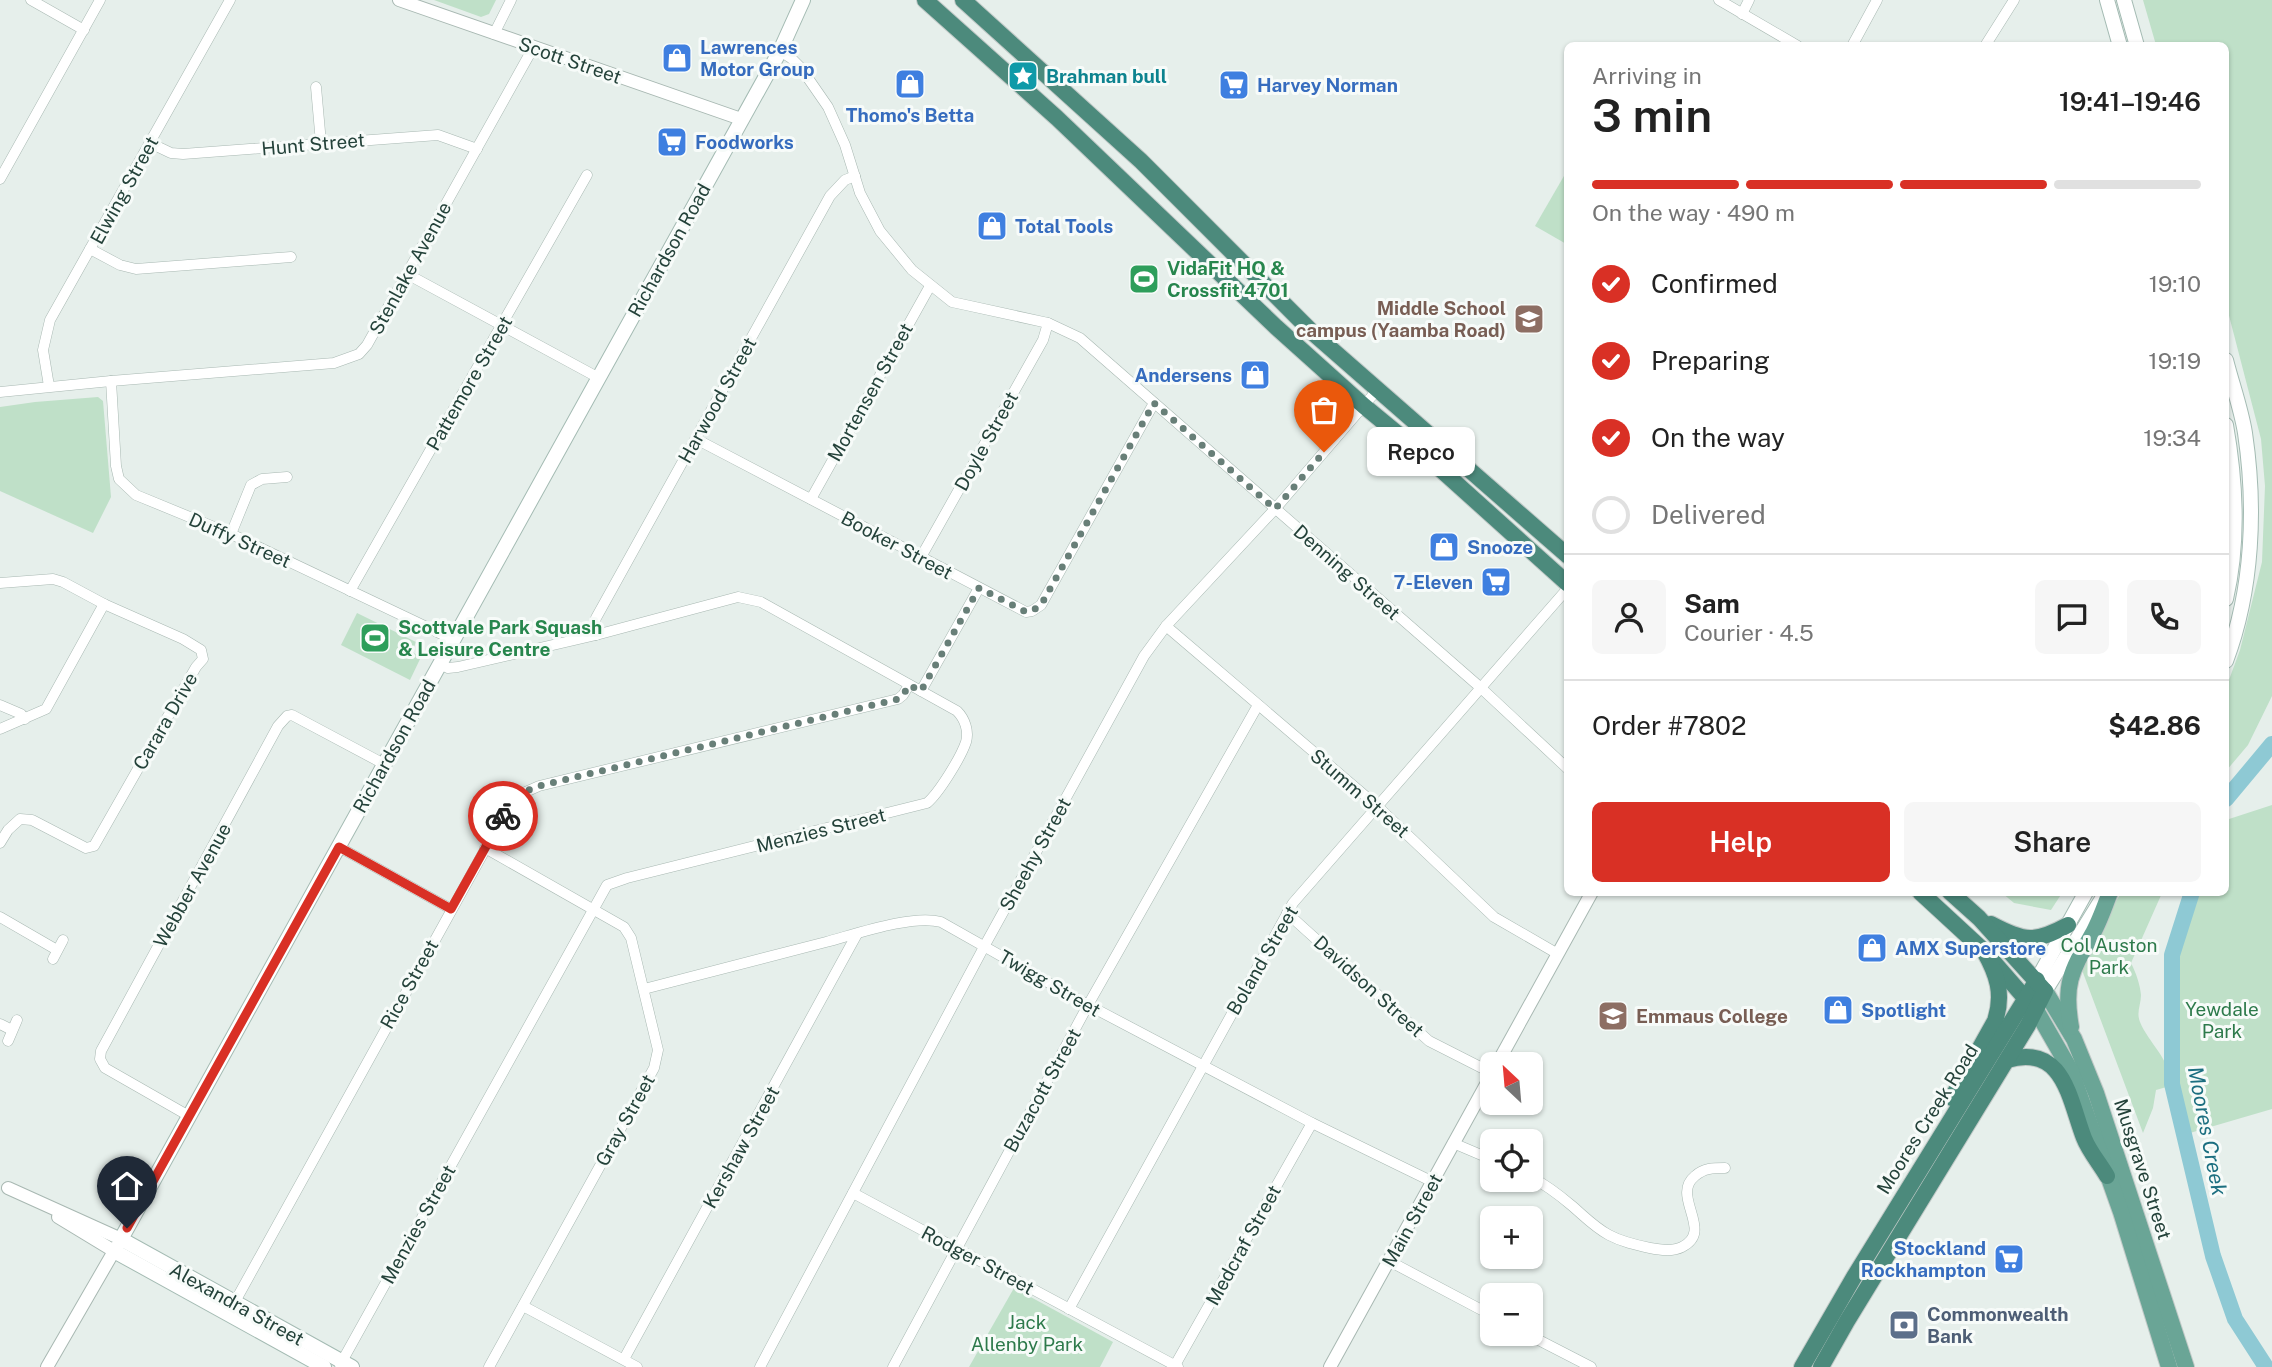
<!DOCTYPE html>
<html lang="en">
<head>
<meta charset="utf-8">
<style>
  body { margin:0; font-family:"Public Sans",sans-serif; background:#f6f6f6; color:#222; height:100vh; display:flex; flex-direction:column; font-size:26px; white-space:nowrap }
  * { box-sizing:border-box; margin:0 }
  p { font-size:23px; color:#767676 }
  .icon { flex:none; width:38px; height:38px; fill:none; stroke:currentColor; stroke-width:2; stroke-linecap:round; stroke-linejoin:round }
  .map { position:relative; flex:1; overflow:hidden }
  .details { position:absolute; left:1564px; top:42px; width:665px; height:854px; display:flex; flex-direction:column; background:#fff; border-radius:10px; box-shadow:0 2px 5px #0004 }
  .details>* { flex:none }
  .needle { width:46px; rotate:334deg }
  .fabs { position:absolute; left:1480px; top:1052px; display:grid; gap:14px }
  .fabs a { display:grid; place-items:center; width:63px; height:63px; border-radius:10px; background:#fff; box-shadow:0 2px 5px #0004; font-size:35px }
  .pin { position:absolute; display:grid; place-items:center; width:60px; height:60px; color:#fff; margin:-72px -30px; border-radius:50% 50% 50% 0; rotate:-45deg; box-shadow:0 0 7px #0007 }
  .pin .icon { rotate:45deg }
  .courier { position:absolute; display:grid; place-items:center; width:70px; height:70px; margin:-35px; border:5px solid #d93025; border-radius:50%; background:#fff; color:#222; box-shadow:0 2px 9px #0007 }
  .bubble { position:absolute; height:49px; border-radius:10px; background:#fff; box-shadow:0 2px 5px #0004; font-size:23px; font-weight:600; line-height:49px; text-align:center }
  .overview em { font-style:normal; font-weight:600 }
  .overview div { display:flex; flex-direction:column-reverse }
  .overview { display:flex; align-items:center; justify-content:space-between; height:119px; padding:0 28px }
  h1 { font-size:46px; font-weight:600; line-height:52px }
  .bar { display:grid; grid-template-columns:repeat(4,1fr); gap:10px 7px; align-content:center; height:84px; padding:0 28px }
  .bar i { height:9px; border-radius:5px; background:#e0e0e0 }
  .bar .current { background:#d93025 }
  .bar p { grid-column:span 4 }
  .line { display:flex; align-items:center; gap:18px; padding:0 28px; border-top:2px solid #e0e0e0 }
  .line div { flex:1 }
  .round { display:grid; place-items:center; flex:none; width:74px; height:74px; border-radius:10px; background:#f6f6f6 }
  ol { padding:0 28px; list-style:none }
  li { display:flex; align-items:center; gap:21px; height:77px }
  li p { margin-inline-start:auto }
  li .icon { padding:7px; border-radius:50%; background:#d93025; color:#fff; stroke-width:4 }
  li:last-child { color:#767676 }
  li i { width:38px; height:38px; border:4px solid #e0e0e0; border-radius:50% }
  .primary-button { display:flex; gap:14px; margin-top:auto; padding:14px 28px }
  .primary-button a { flex:1; height:80px; border-radius:10px; background:#d93025; color:#fff; font-size:28px; font-weight:600; line-height:80px; text-align:center }
  .primary-button a+a { background:#f6f6f6; color:#222 }
  .map>svg:first-child { display:block }
</style>
</head>
<body>
<div class="map">
<svg width="2272" height="1367" viewBox="0 0 2272 1367">
  <rect width="100%" height="100%" fill="#e6efeb"/>
  <g fill="#bfe0c8">
    <polygon points="434,0 496,0 489,14 481,17"/>
    <polygon points="2143,0 2272,0 2272,696 2248,745 2226,771 2226,688 2240,650 2262,562 2265,486 2261,439 2226,304 2226,46 2156,45"/>
    <polygon points="1568,169 1568,245 1535,226"/>
    <polygon points="98,397 103,401 111,497 93,533 0,491 0,407 35,402"/>
    <polygon points="357,613 416,642 412,652 421,657 410,680 341,645"/>
    <polygon points="2272,805 2272,1109 2183,1135 2172,1084 2172,955 2192,893 2226,892 2226,820"/>
    <polygon points="2002,893 2062,893 2051,910 2014,903"/>
    <path d="M2121,893H2162L2131,963C2136,973 2140,984 2141,995C2141,1005 2136,1012 2140,1022C2149,1044 2172,1060 2170,1086L2156,1090L2153,1108L2143,1133L2079,962Z"/>
    <polygon points="1014,1288 1113,1342 1100,1367 969,1367"/>
  </g>
  <g fill="none" stroke-linecap="round" stroke-linejoin="round">
    <g stroke="#8ec9d4" stroke-width="16">
      <polyline points="2226,799 2272,744"/>
      <polyline points="2192,892 2172,955 2172,1084 2213,1256 2235,1319 2266,1367"/>
    </g>
    <g stroke="#a8b8b2" stroke-width="11">
      <g id="minor">
        <polyline points="31,0 84,30"/>
        <polyline points="1719,0 1798,46"/>
        <polyline points="1742,14 1749,0"/>
        <polyline points="494,34 511,0"/>
        <polyline points="1852,46 1877,0"/>
        <polyline points="1985,46 2014,0"/>
        <polyline points="780,51 791,58 801,68 828,107 845,145 860,193 880,231 912,270 952,302 1048,323 1080,338 1481,688 1568,769"/>
        <polyline points="316,87 321,143"/>
        <polyline points="150,143 171,153 183,154 438,135 477,149"/>
        <polyline points="0,179 100,0"/>
        <polyline points="90,249 120,265 136,269 291,257"/>
        <polyline points="407,274 599,378"/>
        <polyline points="111,381 116,466 119,479 136,495 231,534 454,640"/>
        <polyline points="49,386 43,350 50,320 230,0"/>
        <polyline points="0,392 111,381 334,363 359,354 367,345 533,48"/>
        <polyline points="696,439 1026,612 1032,611 1041,605 1154,403"/>
        <polyline points="811,499 930,286"/>
        <polyline points="231,534 251,485 262,479 287,477"/>
        <polyline points="921,557 1043,340 1048,323"/>
        <polyline points="0,583 53,579 63,582 104,604 183,639 201,650 203,659 196,667 94,846 86,848 32,820 20,819 8,830 0,843"/>
        <polyline points="350,591 587,175"/>
        <polyline points="1166,626 1377,806 1494,917 1558,954"/>
        <polyline points="596,635 594,626 596,618 830,196 845,180 855,176"/>
        <polyline points="921,691 979,588"/>
        <polyline points="0,705 21,714 25,719"/>
        <polyline points="0,729 46,709 104,604"/>
        <polyline points="339,847 451,909"/>
        <polyline points="485,848 624,927 631,938 658,1050 654,1068 489,1367"/>
        <polyline points="1287,913 1429,1041 1492,1073"/>
        <polyline points="0,917 57,950"/>
        <polyline points="53,959 63,940"/>
        <path d="M644,989C704,973 765,958 826,942C856,934 913,914 941,922L1088,1005L1312,1123L1433,1182"/>
        <polyline points="0,1024 12,1030"/>
        <polyline points="8,1041 17,1020"/>
        <polyline points="189,1116 105,1068 100,1059 101,1051 278,726 287,716 292,715 384,764"/>
        <polyline points="1453,1143 1493,1160"/>
        <path d="M1531,1177C1546,1185 1558,1194 1571,1205C1583,1215 1594,1227 1609,1235C1622,1242 1636,1245 1650,1248C1660,1250 1672,1252 1682,1247C1715,1231 1670,1196 1695,1176C1704,1168 1713,1168 1725,1168"/>
        <polyline points="853,1193 1178,1367"/>
        <polyline points="1389,1261 1493,1316"/>
        <polyline points="523,1306 637,1367"/>
        <polyline points="232,1307 512,801 521,794 539,786 898,699 903,695 909,685"/>
        <polyline points="1069,1309 1293,903 1568,588"/>
        <polyline points="1527,1334 1591,1367"/>
        <polyline points="624,1359 857,934"/>
        <path d="M340,1365L607,885L627,878L927,803C939,793 961,757 966,742C969,731 965,719 957,711L761,602L738,597L596,635L458,667L448,668L440,664"/>
        <polyline points="760,1367 985,945 1144,656 1166,626 1275,509 1378,389"/>
        <polyline points="893,1367 1088,1005 1258,705"/>
        <polyline points="1174,1367 1312,1123"/>
      </g>
    </g>
    <g stroke="#a8b8b2" stroke-width="14">
      <g id="tertiary">
        <polyline points="399,0 741,119"/>
        <polyline points="1497,1064 1592,892"/>
        <polyline points="8,1188 121,1239 47,1367"/>
        <polyline points="58,1217 114,1251"/>
        <polyline points="1330,1367 1493,1072"/>
      </g>
    </g>
    <g stroke="#a4bbb3" stroke-width="16">
      <g id="secondary">
        <polyline points="2107,0 2120,46"/>
        <polyline points="2124,0 2137,46"/>
        <path d="M2226,360C2232,384 2241,408 2245,433C2256,507 2253,589 2226,661"/>
        <path d="M2226,425C2236,482 2239,543 2226,599"/>
        <polyline points="2037,980 2086,892"/>
        <polyline points="2045,991 2105,894"/>
        <polyline points="114,1251 324,1367"/>
        <polyline points="352,1367 121,1239 780,51 803,0"/>
      </g>
    </g>
    <g stroke="#c2cac8" stroke-width="18">
      <g id="primary">
        <polyline points="2045,991 2074,1039 2096,1093 2186,1367"/>
        <polyline points="2036,1010 2071,1071 2121,1212 2169,1367"/>
        <path d="M2071,1027C2063,983 2072,970 2093,933C2100,920 2105,906 2110,892"/>
      </g>
    </g>
    <g stroke="#c2cac8" stroke-width="18">
      <g id="trunk">
        <polyline points="925,0 1057,118 1276,327 1364,406 1438,467 1568,584"/>
        <polyline points="963,0 1141,161 1313,333 1568,556"/>
        <polyline points="1920,892 1984,951 2032,1006"/>
        <path d="M1991,924C2025,942 2035,943 2068,925"/>
        <path d="M2007,1060C2064,1043 2069,1099 2084,1138C2089,1151 2100,1164 2107,1176"/>
        <path d="M1952,1098L1995,1021C2004,994 1997,974 1984,951"/>
        <polyline points="1802,1367 1854,1277 2037,980"/>
        <polyline points="1821,1367 1847,1321 2028,1025 2045,991 1979,918 1950,892"/>
      </g>
    </g>
    <use href="#minor" stroke="#fff" stroke-width="10"/>
    <use href="#tertiary" stroke="#fff" stroke-width="12"/>
    <use href="#secondary" stroke="#fff" stroke-width="14"/>
    <use href="#primary" stroke="#6aa596" stroke-width="16"/>
    <use href="#trunk" stroke="#4c8a7c" stroke-width="16"/>
  </g>
  <g fill="none" stroke-linecap="round" stroke-linejoin="round">
    <path stroke="#687f78" stroke-width="7" stroke-dasharray="0 12.6" d="M503,816C512,800 521,792 539,786L898,699L903,695L909,685L921,691L979,588L1026,612L1032,611L1041,605L1154,403L1275,509L1324,452"/>
    <polyline stroke="#d93025" stroke-width="9" points="127,1228 339,847 451,909 503,816"/>
  </g>
  <defs>
    <g id="shop-square" transform="scale(1.575)"><rect x="-9" y="-9" width="18" height="18" rx="4" fill="#3f7fe0" stroke="#f7fbf9"/><path d="M-5-2.5h2.3a2.7 3.5 0 0 1 5.4 0H5L5.5 6h-11ZM-1.5-2.5h3a1.5 2.3 0 0 0-3 0Z" fill="#fff"/></g>
    <g id="sight-square" transform="scale(1.575)"><rect x="-9" y="-9" width="18" height="18" rx="4" fill="#0f9aa8" stroke="#f7fbf9"/><path d="M0-6L1.8-2.2L6-1.7L2.9 1.2L3.7 5.4L0 3.3L-3.7 5.4L-2.9 1.2L-6-1.7L-1.8-2.2Z" fill="#fff"/></g>
    <g id="supermarket-square" transform="scale(1.575)"><rect x="-9" y="-9" width="18" height="18" rx="4" fill="#3f7fe0" stroke="#f7fbf9"/><path d="M-6-5.5h2.5l.6 2H6L4.5 2H-2.5L-4.4-4H-6ZM-1.5 3.2a1.3 1.3 0 1 0 .1 0ZM3 3.2a1.3 1.3 0 1 0 .1 0Z" fill="#fff"/></g>
    <g id="stadium-square" transform="scale(1.575)"><rect x="-9" y="-9" width="18" height="18" rx="4" fill="#2e9e5b" stroke="#f7fbf9"/><path d="M0-5a6.5 5 0 1 0 0 10a6.5 5 0 1 0 0-10ZM-3.5-1.8h7v3.6h-7Z" fill="#fff"/></g>
    <g id="school-square" transform="scale(1.575)"><rect x="-9" y="-9" width="18" height="18" rx="4" fill="#8d6e63" stroke="#f7fbf9"/><path d="M0-5L7-2L0 1L-7-2ZM-4 1L0 2.5L4 1V4Q0 6-4 4Z" fill="#fff"/></g>
    <g id="bank-square" transform="scale(1.575)"><rect x="-9" y="-9" width="18" height="18" rx="4" fill="#5c6f8a" stroke="#f7fbf9"/><path d="M-6-4H6V4H-6ZM0-2.3a2.3 2.3 0 1 0 0 4.6a2.3 2.3 0 1 0 0-4.6Z" fill="#fff"/></g>
  </defs>
  <g fill-rule="evenodd">
    <use href="#shop-square" x="677" y="58"/>
    <use href="#sight-square" x="1023" y="76"/>
    <use href="#shop-square" x="910" y="84"/>
    <use href="#supermarket-square" x="1234" y="85"/>
    <use href="#supermarket-square" x="672" y="142"/>
    <use href="#shop-square" x="992" y="226"/>
    <use href="#stadium-square" x="1144" y="279"/>
    <use href="#school-square" x="1529" y="319"/>
    <use href="#shop-square" x="1255" y="375"/>
    <use href="#shop-square" x="1444" y="547"/>
    <use href="#supermarket-square" x="1496" y="582"/>
    <use href="#stadium-square" x="375" y="638"/>
    <use href="#shop-square" x="1872" y="948"/>
    <use href="#shop-square" x="1838" y="1010"/>
    <use href="#school-square" x="1613" y="1016"/>
    <use href="#supermarket-square" x="2009" y="1259"/>
    <use href="#bank-square" x="1904" y="1325"/>
  </g>
  <g text-anchor="middle" stroke-width="6" stroke-linejoin="round" paint-order="stroke">
    <g font-size="19" font-weight="bold" fill="#366cbe" stroke="#f7fbf9" text-anchor="start">
      <text x="700" y="54">Lawrences<tspan x="700" dy="22">Motor Group</tspan></text>
      <text x="1257" y="92">Harvey Norman</text>
      <text x="910" y="122" text-anchor="middle">Thomo's Betta</text>
      <text x="695" y="149">Foodworks</text>
      <text x="1015" y="233">Total Tools</text>
      <text x="1232" y="382" text-anchor="end">Andersens</text>
      <text x="1467" y="554">Snooze</text>
      <text x="1473" y="589" text-anchor="end">7-Eleven</text>
      <text x="1895" y="955">AMX Superstore</text>
      <text x="1861" y="1017">Spotlight</text>
      <text x="1986" y="1255" text-anchor="end">Stockland<tspan x="1986" dy="22">Rockhampton</tspan></text>
    </g>
    <g font-size="19" fill="#24423a" stroke="#f7fbf9">
      <text transform="translate(570 60) rotate(19)" y="7">Scott Street</text>
      <text transform="translate(313 144) rotate(-5)" y="7">Hunt Street</text>
      <text transform="translate(124 190) rotate(-61)" y="7">Elwing Street</text>
      <text transform="translate(669 250) rotate(-61)" y="7">Richardson Road</text>
      <text transform="translate(410 268) rotate(-61)" y="7">Stenlake Avenue</text>
      <text transform="translate(469 383) rotate(-60)" y="7">Pattemore Street</text>
      <text transform="translate(870 392) rotate(-61)" y="7">Mortensen Street</text>
      <text transform="translate(717 400) rotate(-61)" y="7">Harwood Street</text>
      <text transform="translate(986 441) rotate(-61)" y="7">Doyle Street</text>
      <text transform="translate(240 540) rotate(24)" y="7">Duffy Street</text>
      <text transform="translate(897 545) rotate(28)" y="7">Booker Street</text>
      <text transform="translate(1347 572) rotate(41)" y="7">Denning Street</text>
      <text transform="translate(165 721) rotate(-60)" y="7">Carara Drive</text>
      <text transform="translate(394 746) rotate(-61)" y="7">Richardson Road</text>
      <text transform="translate(1360 793) rotate(41)" y="7">Stumm Street</text>
      <text transform="translate(821 830) rotate(-14)" y="7">Menzies Street</text>
      <text transform="translate(1035 854) rotate(-61)" y="7">Sheehy Street</text>
      <text transform="translate(192 885) rotate(-61)" y="7">Webber Avenue</text>
      <text transform="translate(1262 960) rotate(-60)" y="7">Boland Street</text>
      <text transform="translate(1050 983) rotate(30)" y="7">Twigg Street</text>
      <text transform="translate(409 984) rotate(-61)" y="7">Rice Street</text>
      <text transform="translate(1369 986) rotate(42)" y="7">Davidson Street</text>
      <text transform="translate(1042 1090) rotate(-61)" y="7">Buzacott Street</text>
      <text transform="translate(1927 1119) rotate(-58)" y="7">Moores Creek Road</text>
      <text transform="translate(625 1120) rotate(-61)" y="7">Gray Street</text>
      <text transform="translate(741 1147) rotate(-61)" y="7">Kershaw Street</text>
      <text transform="translate(2143 1169) rotate(72)" y="7">Musgrave Street</text>
      <text transform="translate(1412 1220) rotate(-61)" y="7">Main Street</text>
      <text transform="translate(418 1224) rotate(-61)" y="7">Menzies Street</text>
      <text transform="translate(1243 1245) rotate(-61)" y="7">Medcraf Street</text>
      <text transform="translate(978 1260) rotate(28)" y="7">Rodger Street</text>
      <text transform="translate(237 1304) rotate(29)" y="7">Alexandra Street</text>
    </g>
    <g font-size="19" font-weight="bold" fill="#0d838f" stroke="#f7fbf9" text-anchor="start">
      <text x="1046" y="83">Brahman bull</text>
    </g>
    <g font-size="19" font-weight="bold" fill="#27864d" stroke="#f7fbf9" text-anchor="start">
      <text x="1167" y="275">VidaFit HQ &amp;<tspan x="1167" dy="22">Crossfit 4701</tspan></text>
      <text x="398" y="634">Scottvale Park Squash<tspan x="398" dy="22">&amp; Leisure Centre</tspan></text>
    </g>
    <g font-size="19" font-weight="bold" fill="#785e54" stroke="#f7fbf9" text-anchor="end">
      <text x="1506" y="315">Middle School<tspan x="1506" dy="22">campus (Yaamba Road)</tspan></text>
      <text x="1636" y="1023" text-anchor="start">Emmaus College</text>
    </g>
    <g font-size="19" fill="#2d7a4b" stroke="#f7fbf9">
      <text x="2109" y="952">Col Auston<tspan x="2109" dy="22">Park</tspan></text>
      <text x="2222" y="1016">Yewdale<tspan x="2222" dy="22">Park</tspan></text>
      <text x="1027" y="1329">Jack<tspan x="1027" dy="22">Allenby Park</tspan></text>
    </g>
    <g font-size="19" font-weight="bold" fill="#4e5e75" stroke="#f7fbf9" text-anchor="start">
      <text x="1927" y="1321">Commonwealth<tspan x="1927" dy="22">Bank</tspan></text>
    </g>
    <g font-size="21" font-style="italic" fill="#1c6f80" stroke="#f7fbf9">
      <text transform="translate(2207 1131) rotate(79)" y="7">Moores Creek</text>
    </g>
  </g>
</svg>
<div class="fabs">
<a><svg class="needle" viewBox="-14 -14 28 28"><path d="M0-13l5 13h-10z" fill="#e53935"/><path d="M0 13l5-13h-10z" fill="#767676"/></svg></a>
<a><svg class="icon" aria-label="locate" viewBox="0 0 24 24"><circle cx="12" cy="12" r="6"/><path d="M12 2v4M12 18v4M2 12h4M18 12h4"/></svg></a>
<a>+</a>
<a>−</a>
</div>
<div class="pin" style="left:1324px;top:452px;background:#ea580c"><svg class="icon" aria-label="bag" viewBox="0 0 24 24"><path d="M5 8h14l-1 12H6zM9 8a3 3 0 0 1 6 0"/></svg></div>
<div class="pin" style="left:127px;top:1228px;background:#1f2937"><svg class="icon" aria-label="home" viewBox="0 0 24 24"><path d="M3 11l9-7 9 7M6 9v11h12V9"/></svg></div>
<div class="courier" style="left:503px;top:816px"><svg class="icon" aria-label="bike" viewBox="0 0 24 24"><circle cx="6" cy="16" r="4"/><circle cx="18" cy="16" r="4"/><path d="M6 16l4-8h5l3 8M10 8l3 8H6M13 5h3"/></svg></div>
<div class="bubble" style="left:1367px;top:427px;width:108px">Repco</div>
<section class="details">
<div class="overview"><div><h1>3 min</h1><p>Arriving in</p></div><em>19:41–19:46</em></div>
<div class="bar"><i class="current"></i><i class="current"></i><i class="current"></i><i></i><p>On the way · 490 m</p></div>
<ol>
<li><svg class="icon" aria-label="check" viewBox="0 0 24 24"><path d="M5 12l5 5 9-10"/></svg>Confirmed<p>19:10</p></li>
<li><svg class="icon" aria-label="check" viewBox="0 0 24 24"><path d="M5 12l5 5 9-10"/></svg>Preparing<p>19:19</p></li>
<li><svg class="icon" aria-label="check" viewBox="0 0 24 24"><path d="M5 12l5 5 9-10"/></svg>On the way<p>19:34</p></li>
<li><i></i>Delivered</li>
</ol>
<div class="line" style="height:126px"><a class="round"><svg class="icon" aria-label="person" viewBox="0 0 24 24"><circle cx="12" cy="8" r="4"/><path d="M4 21q1-7 8-7t8 7"/></svg></a><div><b>Sam</b><p>Courier · 4.5</p></div><a class="round"><svg class="icon" aria-label="chat" viewBox="0 0 24 24"><path d="M4 5h16v11H9l-5 4z"/></svg></a><a class="round"><svg class="icon" aria-label="phone" viewBox="0 0 24 24"><path d="M5 4h4l2 5-3 2q2 4 5 5l2-3 5 2v4C11 20 4 13 5 4z"/></svg></a></div>
<div class="line" style="height:91px"><div>Order #7802</div><b>$42.86</b></div>
<div class="primary-button"><a>Help</a><a>Share</a></div>
</section>
</div>
</body>
</html>
